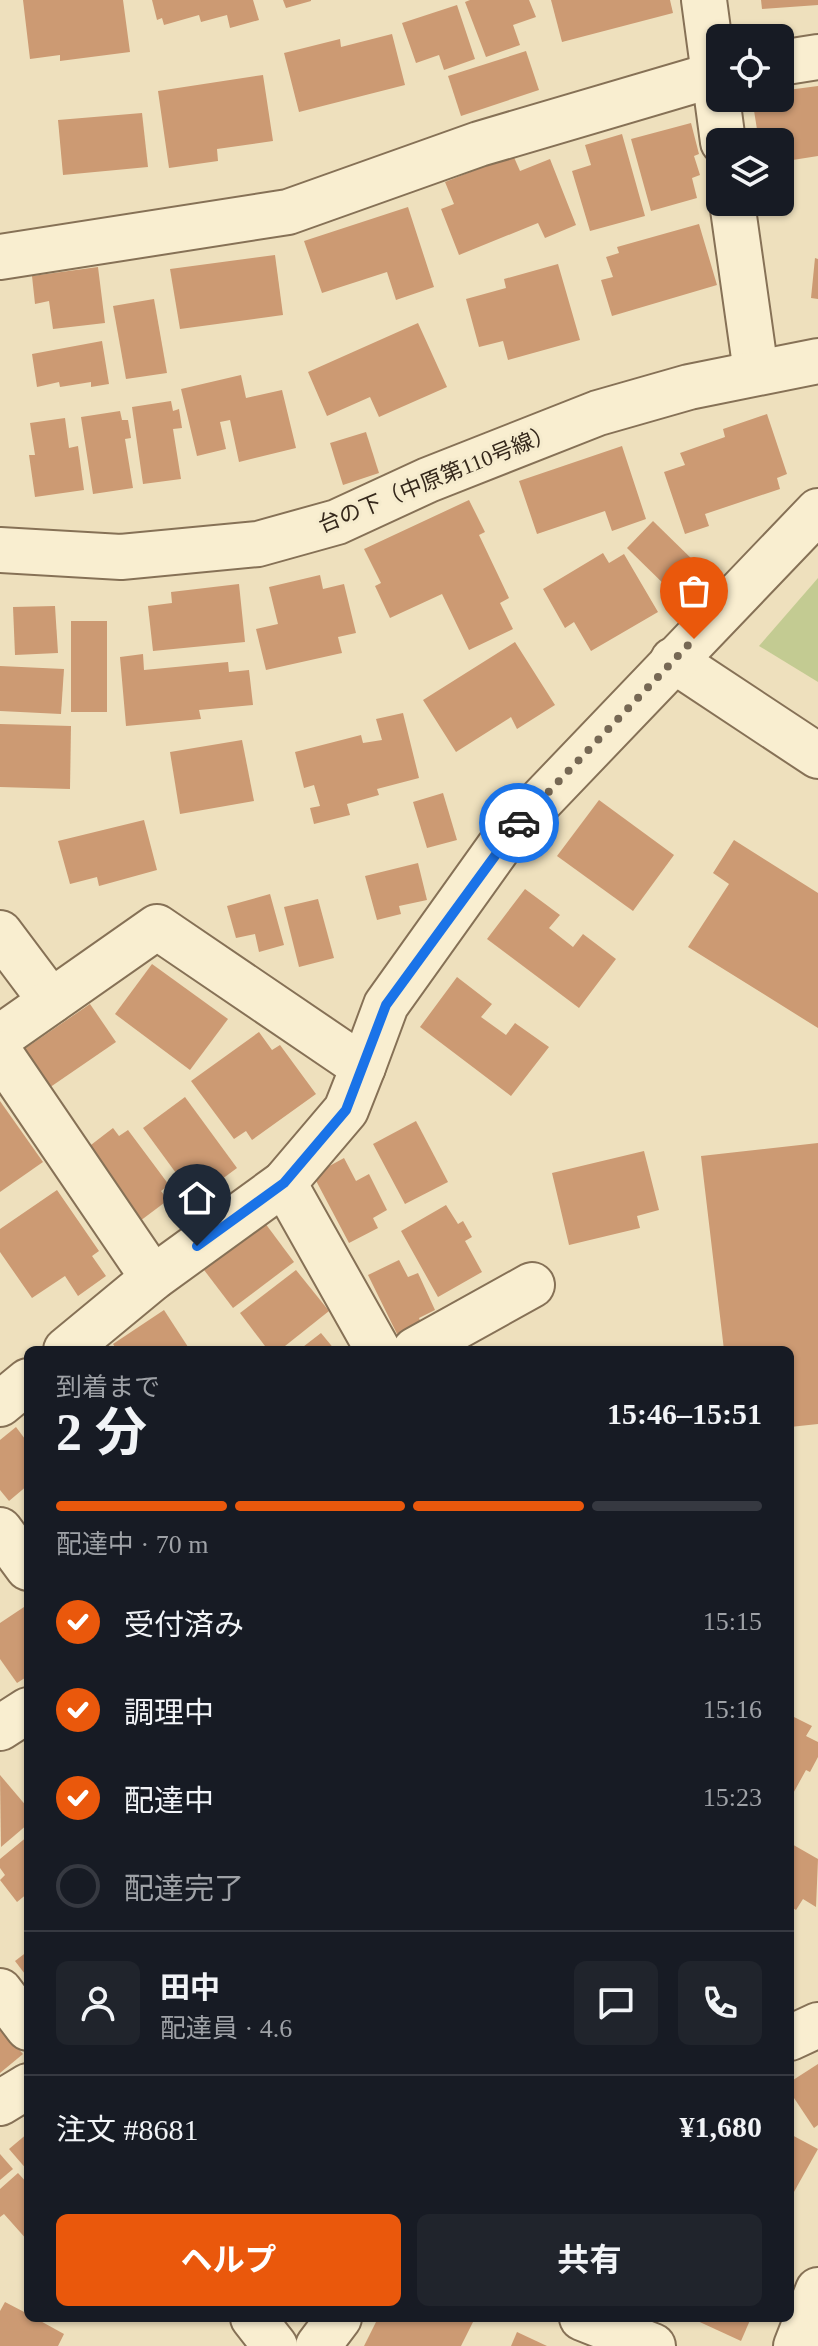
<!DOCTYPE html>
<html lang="ja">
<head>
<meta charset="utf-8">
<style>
  body { margin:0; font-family:"Times New Roman","Noto Sans JP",serif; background:#20242c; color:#f1f3f6; height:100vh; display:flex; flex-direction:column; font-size:30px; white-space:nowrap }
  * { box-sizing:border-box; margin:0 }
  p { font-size:26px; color:#9ea1a6 }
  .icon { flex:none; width:44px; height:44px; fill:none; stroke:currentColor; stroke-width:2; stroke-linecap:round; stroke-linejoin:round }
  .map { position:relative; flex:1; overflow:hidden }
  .details { position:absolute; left:24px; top:1346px; width:770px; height:976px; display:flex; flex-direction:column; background:#171b24; border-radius:12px; box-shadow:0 2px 6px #0004 }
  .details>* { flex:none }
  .buttons { position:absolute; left:706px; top:24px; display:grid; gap:16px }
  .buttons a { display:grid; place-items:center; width:88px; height:88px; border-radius:12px; background:#171b24; box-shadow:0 2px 6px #0004; font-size:40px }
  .pin { position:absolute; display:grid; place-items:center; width:68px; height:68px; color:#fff; margin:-82px -34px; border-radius:50% 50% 50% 0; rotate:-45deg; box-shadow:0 0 8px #0007 }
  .pin .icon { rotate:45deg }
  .courier { position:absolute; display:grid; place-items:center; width:80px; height:80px; margin:-40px; border:6px solid #1a73e8; border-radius:50%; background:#fff; color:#222; box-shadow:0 2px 10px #0007 }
  .head em { font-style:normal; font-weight:700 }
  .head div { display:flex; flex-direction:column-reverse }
  .head { display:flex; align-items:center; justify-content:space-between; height:136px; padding:0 32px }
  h1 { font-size:52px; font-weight:700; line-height:60px }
  .bar { display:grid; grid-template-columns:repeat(4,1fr); gap:12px 8px; align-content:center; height:96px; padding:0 32px }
  .bar i { height:10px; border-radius:6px; background:#363941 }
  .bar .on { background:#ea580c }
  .bar p { grid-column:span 4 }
  .line { display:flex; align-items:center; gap:20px; padding:0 32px; border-top:2px solid #363941 }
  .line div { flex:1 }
  .round { display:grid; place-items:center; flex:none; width:84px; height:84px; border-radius:12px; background:#20242c }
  ol { padding:0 32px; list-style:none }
  li { display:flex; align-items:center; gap:24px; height:88px }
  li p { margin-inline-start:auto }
  li .icon { padding:8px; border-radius:50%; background:#ea580c; color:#fff; stroke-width:4 }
  li:last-child { color:#9ea1a6 }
  li i { width:44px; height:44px; border:4px solid #363941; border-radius:50% }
  .primary-button { display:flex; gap:16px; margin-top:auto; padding:16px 32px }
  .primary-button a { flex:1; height:92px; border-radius:12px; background:#ea580c; color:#fff; font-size:32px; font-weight:700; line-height:92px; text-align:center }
  .primary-button a+a { background:#20242c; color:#f1f3f6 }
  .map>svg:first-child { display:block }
</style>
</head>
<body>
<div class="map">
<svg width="818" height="2346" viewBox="0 0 818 2346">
  <rect width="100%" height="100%" fill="#eee0bd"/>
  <polygon fill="#c3cb92" points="818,578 818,682 759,646"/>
  <g fill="#cc9a73">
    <polygon points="23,0 123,0 130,52 60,61 60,55 30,59"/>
    <polygon points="152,0 253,0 259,20 230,28 227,15 201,22 199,15 164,25 162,18 157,20"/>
    <polygon points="283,0 311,0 311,1 286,8"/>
    <polygon points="470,0 529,0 536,17 513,25 520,45 486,57 465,2"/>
    <polygon points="551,0 670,0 673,13 562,42"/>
    <polygon points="761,0 818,0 818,5 762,9"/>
    <polygon points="457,5 475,59 444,70 439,55 416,63 402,23"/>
    <polygon points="392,34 405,85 299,112 284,53 340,39 341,47"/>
    <polygon points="526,51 539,90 461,116 448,76"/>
    <polygon points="263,75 273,141 217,149 218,161 169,168 158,91"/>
    <polygon points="818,86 818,156 780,162 780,142 759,142 752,98 780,98 780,91"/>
    <polygon points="142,113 148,167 63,175 58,120"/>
    <polygon points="691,123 699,154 694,156 700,175 692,178 697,198 651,211 631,139"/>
    <polygon points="622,134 645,216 590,231 572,171 591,165 585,145"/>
    <polygon points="513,155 520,171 550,159 576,225 545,238 538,223 459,255 441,209 454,204 445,182"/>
    <polygon points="408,207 434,287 396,300 387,272 322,293 304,241"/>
    <polygon points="699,224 717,285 612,316 601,280 613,277 606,257 619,253 617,247"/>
    <polygon points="275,255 283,315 180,329 170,269"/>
    <polygon points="815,258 818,259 818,299 811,298"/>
    <polygon points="558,264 580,340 508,360 503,341 479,347 466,299 506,288 504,279"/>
    <polygon points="98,267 105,323 53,329 49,301 35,304 32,276"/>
    <polygon points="154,299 167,373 126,379 113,306"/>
    <polygon points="418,323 447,387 379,417 370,397 327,416 308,372"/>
    <polygon points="102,341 109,384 91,387 91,382 60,387 59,382 37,387 32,354"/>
    <polygon points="241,375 246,398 282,390 296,448 239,462 230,420 220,422 226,449 197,456 181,389"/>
    <polygon points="171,401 173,411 179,409 182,428 173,429 181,479 143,484 132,407"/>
    <polygon points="120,411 122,420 128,420 131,438 125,439 133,488 93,494 81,417"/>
    <polygon points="767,414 787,474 777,478 780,489 705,514 709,526 685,534 664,472 685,465 680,453 725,437 723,429"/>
    <polygon points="65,418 69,448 78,446 84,490 35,497 29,455 35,455 30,423"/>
    <polygon points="366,432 379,473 343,485 330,443"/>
    <polygon points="622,446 646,519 612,531 605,511 537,534 519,481"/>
    <polygon points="469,500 485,532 479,535 509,598 500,603 513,629 469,650 442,594 390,618 375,586 381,583 364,549"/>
    <polygon points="653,521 699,566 673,593 627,548"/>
    <polygon points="603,553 609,563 624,554 658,612 591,651 574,622 565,628 543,589"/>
    <polygon points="320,575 323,589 344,584 356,633 338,637 342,653 266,670 256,629 278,624 269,587"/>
    <polygon points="239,584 245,642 153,651 148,606 172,603 171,592"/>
    <polygon points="55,606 58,653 15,655 13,607"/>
    <rect x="71" y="621" width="36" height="91"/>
    <polygon points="515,642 555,705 517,729 511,717 456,752 423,700"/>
    <polygon points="143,654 144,670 228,662 229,672 249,670 253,705 199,710 201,719 126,726 120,657"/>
    <polygon points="0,666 64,669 61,714 0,711"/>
    <polygon points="403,713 419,778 377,789 379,795 347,804 350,815 314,824 310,808 320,806 314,785 304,788 295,752 361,735 363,743 382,740 376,719"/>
    <polygon points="0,724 71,726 70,789 0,787"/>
    <polygon points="242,740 254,801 180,814 170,752"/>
    <polygon points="443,793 457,840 427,848 413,802"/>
    <polygon points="599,800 674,855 633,911 557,856"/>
    <polygon points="144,820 157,870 99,886 97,877 70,884 58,841"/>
    <polygon points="734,840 818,893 818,1028 688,947 729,884 713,873"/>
    <polygon points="418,863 427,900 399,906 401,914 377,920 365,876"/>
    <polygon points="525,889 560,915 549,928 573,947 583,934 616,959 579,1008 487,939"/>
    <polygon points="270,894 284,945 259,952 255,934 236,938 227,906"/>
    <polygon points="318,899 334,958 299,967 284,907"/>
    <polygon points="152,964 228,1019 190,1070 115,1014"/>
    <polygon points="457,977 492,1004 481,1017 506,1035 515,1023 549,1047 511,1096 420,1027"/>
    <polygon points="90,1004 116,1042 46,1090 20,1052"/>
    <polygon points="259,1032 272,1050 280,1045 316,1094 252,1140 246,1131 234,1139 191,1081"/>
    <polygon points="185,1097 237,1168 195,1199 143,1128"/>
    <polygon points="0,1101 43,1162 0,1192"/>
    <polygon points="416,1121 448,1182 405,1204 373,1144"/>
    <polygon points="113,1128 119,1136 128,1130 169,1185 161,1191 168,1200 140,1221 87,1148"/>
    <polygon points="818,1143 818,1424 790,1427 790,1350 724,1350 701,1156"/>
    <polygon points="644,1151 659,1210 637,1216 640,1228 569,1245 552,1173"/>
    <polygon points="344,1158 356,1181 369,1174 387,1210 373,1218 378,1228 349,1243 313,1175"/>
    <polygon points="57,1190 99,1251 92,1256 106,1276 78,1296 65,1276 32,1298 0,1252 0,1229"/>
    <polygon points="446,1205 458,1224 463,1221 472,1237 465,1241 482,1272 438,1297 401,1231"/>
    <polygon points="262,1219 294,1262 233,1308 201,1266"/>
    <polygon points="399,1260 408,1277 418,1273 435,1310 419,1318 422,1325 398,1336 368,1275"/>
    <polygon points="296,1270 329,1311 280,1350 268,1350 240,1313"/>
    <polygon points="164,1310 190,1350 117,1350 113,1344"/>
    <polygon points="321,1333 335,1350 299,1350"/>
    <polygon points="16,1427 28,1443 28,1485 9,1501 0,1490 0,1440"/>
    <polygon points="24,1607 28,1613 28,1676 17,1683 0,1659 0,1623"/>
    <polygon points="792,1716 812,1726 806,1736 818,1742 818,1757 810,1772 806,1770 790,1799"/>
    <polygon points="0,1775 28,1808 28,1824 1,1847"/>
    <polygon points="28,1836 28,1893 17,1902 0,1880 5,1875 0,1868 0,1859"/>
    <polygon points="790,1843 818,1859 816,1907 803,1899 796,1910 790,1906"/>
    <polygon points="28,1951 28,1978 15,1961"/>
    <polygon points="0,2028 23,2054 0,2073"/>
    <polygon points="818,2064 818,2125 814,2128 790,2092 790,2082"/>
    <polygon points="28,2133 28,2171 9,2149"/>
    <polygon points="790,2134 818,2149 790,2199"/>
    <polygon points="0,2154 13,2169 0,2180"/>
    <polygon points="18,2173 28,2184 28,2241 4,2214 0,2217 0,2189"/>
    <polygon points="5,2302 28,2314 28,2318 35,2318 64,2334 58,2346 0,2346 0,2311"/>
    <polygon points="378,2318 465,2318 473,2322 461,2346 364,2346"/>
    <polygon points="691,2318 751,2318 741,2341"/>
    <polygon points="517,2332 547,2346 511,2346"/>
  </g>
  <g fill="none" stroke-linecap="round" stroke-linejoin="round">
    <g stroke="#867156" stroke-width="48">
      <g id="minor">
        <polyline points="704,0 723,142"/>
        <polyline points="780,63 818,57"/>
        <polyline points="732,202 756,372"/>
        <polyline points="0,257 288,212 479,144 720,73"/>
        <polyline points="0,550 121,557 258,544 337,522 428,480 598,413 689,387 818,361"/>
        <polyline points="673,660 818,756"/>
        <polyline points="0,933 51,1001"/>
        <polyline points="0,1037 157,927 363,1067 386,1005 506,837 818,511"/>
        <polyline points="0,1053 153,1278"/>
        <polyline points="284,1183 378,1350"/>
        <polyline points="66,1350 153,1278 284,1183 346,1110 363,1067"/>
        <polyline points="415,1350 532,1285"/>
        <polyline points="0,1404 28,1381"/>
        <polyline points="0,1530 28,1568"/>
        <polyline points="0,1728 28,1710"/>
        <polyline points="0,1991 28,2028"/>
        <polyline points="790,2038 818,2025"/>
        <polyline points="0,2103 28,2086"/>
        <polyline points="253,2318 275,2346"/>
        <polyline points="582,2318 653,2346"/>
        <polyline points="318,2346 339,2318"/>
        <polyline points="796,2346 818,2290"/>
      </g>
    </g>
    <use href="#minor" stroke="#f9eed0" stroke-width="44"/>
  </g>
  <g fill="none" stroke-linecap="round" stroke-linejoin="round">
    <polyline stroke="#766854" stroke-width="8" stroke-dasharray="0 14.4" points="519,823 694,639"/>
    <polyline stroke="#1a73e8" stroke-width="10" points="197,1246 284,1183 346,1110 386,1005 519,823"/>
  </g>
  <g text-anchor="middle" stroke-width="6" stroke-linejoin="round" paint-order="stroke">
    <g font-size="22" fill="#35281b" stroke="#f5ebcd">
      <text transform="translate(436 478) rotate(-22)" y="8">台の下（中原第110号線）</text>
    </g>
  </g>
</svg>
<div class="buttons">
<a><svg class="icon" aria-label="locate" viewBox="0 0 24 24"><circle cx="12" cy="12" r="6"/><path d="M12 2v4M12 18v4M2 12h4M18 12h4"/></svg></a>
<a><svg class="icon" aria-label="layers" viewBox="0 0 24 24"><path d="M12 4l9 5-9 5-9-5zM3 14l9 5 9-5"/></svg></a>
</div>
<div class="pin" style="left:694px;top:639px;background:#ea580c"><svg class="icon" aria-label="bag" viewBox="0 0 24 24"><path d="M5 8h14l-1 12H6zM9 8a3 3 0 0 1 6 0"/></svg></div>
<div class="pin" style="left:197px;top:1246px;background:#1f2937"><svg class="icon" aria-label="home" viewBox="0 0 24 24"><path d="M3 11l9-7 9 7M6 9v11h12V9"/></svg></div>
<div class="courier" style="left:519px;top:823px"><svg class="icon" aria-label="car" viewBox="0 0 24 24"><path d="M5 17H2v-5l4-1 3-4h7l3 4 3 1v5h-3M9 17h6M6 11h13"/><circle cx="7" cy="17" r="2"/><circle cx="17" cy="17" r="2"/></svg></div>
<section class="details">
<div class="head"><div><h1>2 分</h1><p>到着まで</p></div><em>15:46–15:51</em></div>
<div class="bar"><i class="on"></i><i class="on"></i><i class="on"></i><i></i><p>配達中 · 70 m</p></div>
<ol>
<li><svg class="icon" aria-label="check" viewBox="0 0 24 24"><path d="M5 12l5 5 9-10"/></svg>受付済み<p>15:15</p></li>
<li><svg class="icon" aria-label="check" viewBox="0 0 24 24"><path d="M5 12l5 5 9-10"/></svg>調理中<p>15:16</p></li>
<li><svg class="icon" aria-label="check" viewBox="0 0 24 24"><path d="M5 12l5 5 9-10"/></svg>配達中<p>15:23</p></li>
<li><i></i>配達完了</li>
</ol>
<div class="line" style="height:144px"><a class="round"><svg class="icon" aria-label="person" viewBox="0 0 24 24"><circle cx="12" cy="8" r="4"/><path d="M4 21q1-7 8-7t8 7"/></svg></a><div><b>田中</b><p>配達員 · 4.6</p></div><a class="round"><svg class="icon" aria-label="chat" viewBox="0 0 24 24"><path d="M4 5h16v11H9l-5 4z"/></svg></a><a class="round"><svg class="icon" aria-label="phone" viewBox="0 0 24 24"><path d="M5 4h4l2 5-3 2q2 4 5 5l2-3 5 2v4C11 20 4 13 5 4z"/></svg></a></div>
<div class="line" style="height:104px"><div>注文 #8681</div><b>¥1,680</b></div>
<div class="primary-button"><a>ヘルプ</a><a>共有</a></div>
</section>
</div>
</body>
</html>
